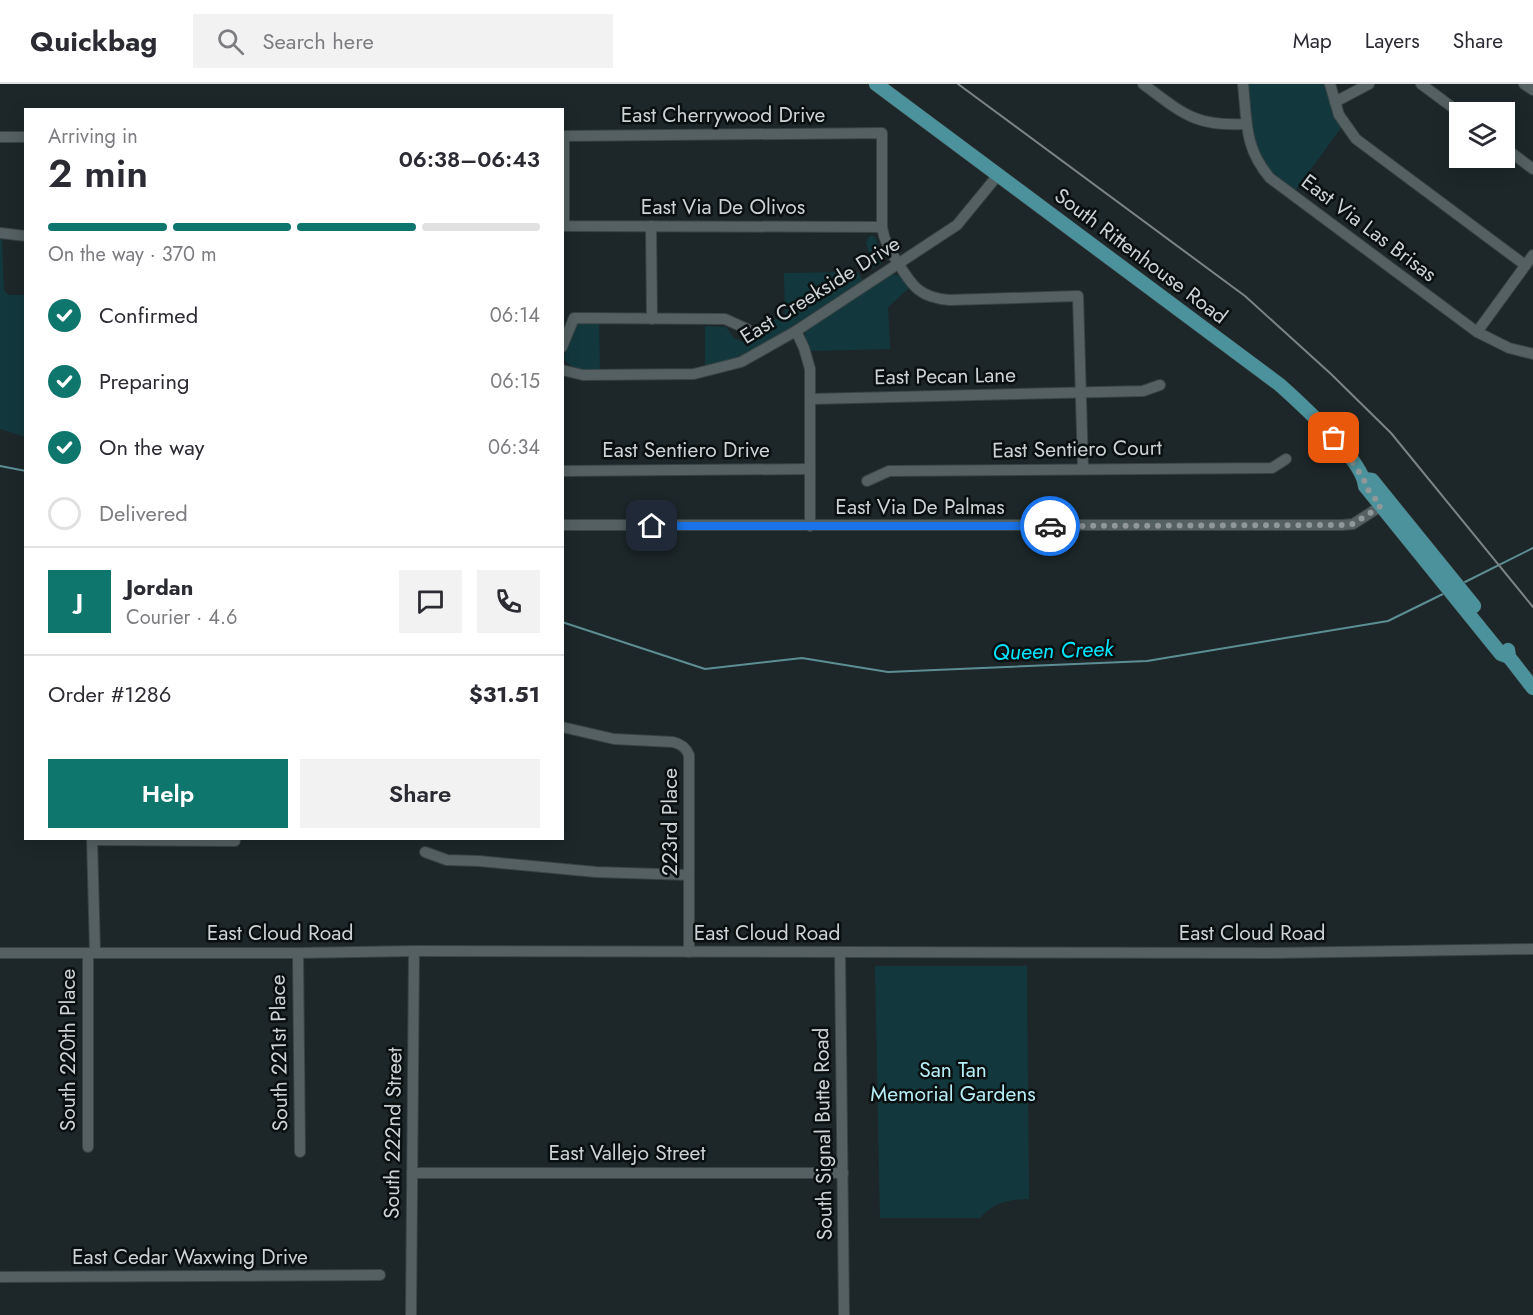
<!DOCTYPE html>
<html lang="en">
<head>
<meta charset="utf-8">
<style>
  body { margin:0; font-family:Jost,sans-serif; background:#f2f2f3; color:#2b2b33; height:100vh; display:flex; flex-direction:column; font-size:22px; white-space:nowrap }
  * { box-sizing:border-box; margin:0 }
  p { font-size:20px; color:#7c7c81 }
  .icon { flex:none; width:33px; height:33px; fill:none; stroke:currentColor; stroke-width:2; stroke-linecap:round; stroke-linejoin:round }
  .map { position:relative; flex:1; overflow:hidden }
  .side { position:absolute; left:24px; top:24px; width:540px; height:732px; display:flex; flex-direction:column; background:#fff; border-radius:0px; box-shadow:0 3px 15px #0003 }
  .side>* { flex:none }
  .tools { position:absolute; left:1449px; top:18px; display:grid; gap:12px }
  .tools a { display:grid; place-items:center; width:66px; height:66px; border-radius:0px; background:#fff; box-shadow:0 3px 15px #0003; font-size:30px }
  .pin { position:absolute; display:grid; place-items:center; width:51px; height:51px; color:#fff; margin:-26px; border-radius:12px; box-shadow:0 3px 9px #0006 }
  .courier { position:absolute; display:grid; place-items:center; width:60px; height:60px; margin:-30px; border:4px solid #1a73e8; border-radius:50%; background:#fff; color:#222; box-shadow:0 2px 8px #0007 }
  .summary em { font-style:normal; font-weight:600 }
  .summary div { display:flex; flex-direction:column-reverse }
  .summary { display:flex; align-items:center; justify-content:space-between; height:102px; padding:0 24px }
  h1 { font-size:39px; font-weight:600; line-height:45px }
  .bar { display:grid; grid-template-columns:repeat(4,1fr); gap:9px 6px; align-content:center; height:72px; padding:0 24px }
  .bar i { height:8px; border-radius:4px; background:#e1e1e2 }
  .bar .current { background:#0f766e }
  .bar p { grid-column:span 4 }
  .line { display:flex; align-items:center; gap:15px; padding:0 24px; border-top:2px solid #e1e1e2 }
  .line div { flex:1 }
  .round { display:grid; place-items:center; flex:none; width:63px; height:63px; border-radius:0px; background:#f2f2f3 }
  ol { padding:0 24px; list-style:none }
  li { display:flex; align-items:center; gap:18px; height:66px }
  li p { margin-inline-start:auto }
  li .icon { padding:6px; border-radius:50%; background:#0f766e; color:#fff; stroke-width:4 }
  li:last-child { color:#7c7c81 }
  li i { width:33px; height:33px; border:3px solid #e1e1e2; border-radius:50% }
  .button { display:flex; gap:12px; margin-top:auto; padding:12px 24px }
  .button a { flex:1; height:69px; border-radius:0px; background:#0f766e; color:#fff; font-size:24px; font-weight:600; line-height:69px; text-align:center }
  .button a+a { background:#f2f2f3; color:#2b2b33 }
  header { display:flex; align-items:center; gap:36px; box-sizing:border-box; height:84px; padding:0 30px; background:#fff; border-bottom:2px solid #e1e1e2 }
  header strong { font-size:28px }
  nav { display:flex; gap:33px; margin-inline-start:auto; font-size:21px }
  .search { width:420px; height:54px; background:#f2f2f3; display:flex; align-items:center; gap:15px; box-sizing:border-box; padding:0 21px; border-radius:0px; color:#7c7c81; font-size:22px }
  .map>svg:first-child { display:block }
</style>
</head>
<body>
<header>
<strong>Quickbag</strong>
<div class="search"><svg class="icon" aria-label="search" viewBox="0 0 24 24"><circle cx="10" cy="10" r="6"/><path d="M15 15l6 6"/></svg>Search here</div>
<nav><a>Map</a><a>Layers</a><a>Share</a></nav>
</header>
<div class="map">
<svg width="1533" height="1231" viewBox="0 0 1533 1231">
  <rect width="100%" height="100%" fill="#1d2729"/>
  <g fill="#12383e">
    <path d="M1248,0H1325L1331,23L1341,44L1295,107C1249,73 1252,53 1248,0Z"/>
    <polygon points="870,151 875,153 883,172 882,179 873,184 866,158"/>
    <polygon points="0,153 2,153 4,207 9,211 25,211 25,353 0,345"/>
    <path d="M858,188L863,197L752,268L741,273L705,284V242L726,243L734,254L746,259C757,257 762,252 761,240L785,232L784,189Z"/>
    <polygon points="891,190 901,192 909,204 888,223 890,265 810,267 805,255 805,247"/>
    <path d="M579,239H599L600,286C588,285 570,287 564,274L573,244Z"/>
    <path d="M875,882H1027L1029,1115C1007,1116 996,1117 980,1134H880Z"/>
  </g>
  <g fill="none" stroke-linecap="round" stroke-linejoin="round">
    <g stroke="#5d8e95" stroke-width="2">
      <polyline points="0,382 26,387"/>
      <polyline points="1463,499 1533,464"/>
      <polyline points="562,538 705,585 802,574 888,588 1147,577 1388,537 1445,509"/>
    </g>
    <g stroke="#394344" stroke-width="12">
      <g id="minor">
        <path d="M1143,0C1182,29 1195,43 1246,40"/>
        <path d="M1243,0C1247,37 1244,64 1270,94L1477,248L1509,264L1533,270"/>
        <polyline points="1330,0 1339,31 1356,55 1525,181"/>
        <polyline points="1421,0 1460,29"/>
        <polyline points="1524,0 1533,6"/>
        <polyline points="1335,18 1369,0"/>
        <polyline points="0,53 26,53"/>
        <polyline points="1504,63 1533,85"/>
        <polyline points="651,142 652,235"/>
        <path d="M882,143L564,142V52L882,49V143C884,157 890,167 898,179C912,202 920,214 950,216L1078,212L1083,384"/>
        <polyline points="0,149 26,152"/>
        <polyline points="796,247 804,264 810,285 810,442"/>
        <polyline points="1477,248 1533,171"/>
        <polyline points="562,263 574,234 725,235 747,245"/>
        <polyline points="562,286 583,291 694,290 741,278 796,247 957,141 998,91"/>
        <polyline points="810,315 1143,307 1160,301"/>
        <polyline points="562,387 809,385"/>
        <polyline points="867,397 889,387 1272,384 1286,375"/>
        <polyline points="562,441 1342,441 1353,440 1381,422"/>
        <path d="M562,643L614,655L673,658C682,660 686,664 689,671V868"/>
        <polyline points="92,754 95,868"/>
        <polyline points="92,756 235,757"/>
        <polyline points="425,768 447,776 479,777 596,788 689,791"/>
        <polyline points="0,869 298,869 414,867 1275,869 1533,865"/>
        <polyline points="88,869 88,1063"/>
        <polyline points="298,869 300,1068"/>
        <polyline points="840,869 844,1231"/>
        <polyline points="412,1089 843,1089"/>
        <polyline points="0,1193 380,1191"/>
        <polyline points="411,1231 414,867"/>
      </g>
    </g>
    <g stroke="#394344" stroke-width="15">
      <g id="major">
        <path d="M876,0L1280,301C1300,319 1363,376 1365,402L1501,570L1509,573"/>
        <polyline points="1364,395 1372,396 1474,522"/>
        <polyline points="1508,566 1509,573 1533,604"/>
      </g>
    </g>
    <use href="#minor" stroke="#546062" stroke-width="10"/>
    <use href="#major" stroke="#4c929c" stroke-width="14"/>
    <polyline stroke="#7b8385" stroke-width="2" points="958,0 1245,212 1331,290 1391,349 1533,523"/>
  </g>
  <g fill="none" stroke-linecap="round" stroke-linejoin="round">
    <polyline stroke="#8f9798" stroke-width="6" stroke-dasharray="0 10.8" points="1050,442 1342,441 1353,440 1381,422 1365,402 1364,395 1348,372 1334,354"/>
    <polyline stroke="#1a73e8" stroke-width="8" points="652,442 1050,442"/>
  </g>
  <g text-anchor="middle" stroke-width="5" stroke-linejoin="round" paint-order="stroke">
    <g font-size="21" fill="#ccd3d4" stroke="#0a0f10">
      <text x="723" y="38">East Cherrywood Drive</text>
      <text x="723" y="130">East Via De Olivos</text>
      <text transform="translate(1369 144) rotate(37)" y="7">East Via Las Brisas</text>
      <text transform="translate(1141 172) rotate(37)" y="7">South Rittenhouse Road</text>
      <text transform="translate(820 206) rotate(-32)" y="7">East Creekside Drive</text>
      <text transform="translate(945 292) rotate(-1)" y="7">East Pecan Lane</text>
      <text transform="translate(1077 365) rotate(-1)" y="7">East Sentiero Court</text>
      <text x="686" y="373">East Sentiero Drive</text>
      <text x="920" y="430">East Via De Palmas</text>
      <text transform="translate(670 738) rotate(-90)" y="7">223rd Place</text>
      <text x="280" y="856">East Cloud Road</text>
      <text x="767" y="856">East Cloud Road</text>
      <text x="1252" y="856">East Cloud Road</text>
      <text transform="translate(68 966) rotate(-90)" y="7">South 220th Place</text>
      <text transform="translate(279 969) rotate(-91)" y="7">South 221st Place</text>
      <text transform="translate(393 1049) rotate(-89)" y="7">South 222nd Street</text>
      <text transform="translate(823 1050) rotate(-91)" y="7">South Signal Butte Road</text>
      <text x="627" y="1076">East Vallejo Street</text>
      <text x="190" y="1180">East Cedar Waxwing Drive</text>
    </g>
    <g font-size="21" fill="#b5ecf5" stroke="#0a0f10">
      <text x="953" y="993">San Tan<tspan x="953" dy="24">Memorial Gardens</tspan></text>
    </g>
    <g font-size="22" font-style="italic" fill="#02e4fc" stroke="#0a0f10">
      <text transform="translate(1053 566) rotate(-2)" y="8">Queen Creek</text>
    </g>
  </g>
</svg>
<div class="tools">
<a><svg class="icon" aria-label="layers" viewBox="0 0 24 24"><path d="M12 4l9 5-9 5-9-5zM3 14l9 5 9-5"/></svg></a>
</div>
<div class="pin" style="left:1334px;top:354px;background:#ea580c"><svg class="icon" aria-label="bag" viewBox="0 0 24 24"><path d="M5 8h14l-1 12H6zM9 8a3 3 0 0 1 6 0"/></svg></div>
<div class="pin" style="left:652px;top:442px;background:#1f2937"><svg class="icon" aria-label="home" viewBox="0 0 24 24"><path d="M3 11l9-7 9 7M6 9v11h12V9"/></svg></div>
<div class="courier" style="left:1050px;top:442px"><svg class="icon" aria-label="car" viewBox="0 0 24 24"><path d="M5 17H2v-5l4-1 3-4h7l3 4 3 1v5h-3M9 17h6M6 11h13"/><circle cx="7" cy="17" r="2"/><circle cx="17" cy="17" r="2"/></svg></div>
<section class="side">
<div class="summary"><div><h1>2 min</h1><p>Arriving in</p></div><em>06:38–06:43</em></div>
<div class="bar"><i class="current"></i><i class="current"></i><i class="current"></i><i></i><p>On the way · 370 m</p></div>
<ol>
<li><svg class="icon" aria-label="check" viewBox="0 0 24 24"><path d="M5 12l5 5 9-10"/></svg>Confirmed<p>06:14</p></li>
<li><svg class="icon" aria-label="check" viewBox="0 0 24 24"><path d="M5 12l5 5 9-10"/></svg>Preparing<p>06:15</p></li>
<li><svg class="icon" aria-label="check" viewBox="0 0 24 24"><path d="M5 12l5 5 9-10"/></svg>On the way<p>06:34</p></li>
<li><i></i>Delivered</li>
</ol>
<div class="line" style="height:108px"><b class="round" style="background:#0f766e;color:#fff">J</b><div><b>Jordan</b><p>Courier · 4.6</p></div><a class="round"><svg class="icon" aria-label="chat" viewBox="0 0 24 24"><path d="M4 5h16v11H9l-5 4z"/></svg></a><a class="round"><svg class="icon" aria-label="phone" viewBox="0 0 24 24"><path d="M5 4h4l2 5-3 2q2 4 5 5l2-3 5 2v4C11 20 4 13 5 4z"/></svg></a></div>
<div class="line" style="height:78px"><div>Order #1286</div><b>$31.51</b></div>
<div class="button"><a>Help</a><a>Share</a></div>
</section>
</div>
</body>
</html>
